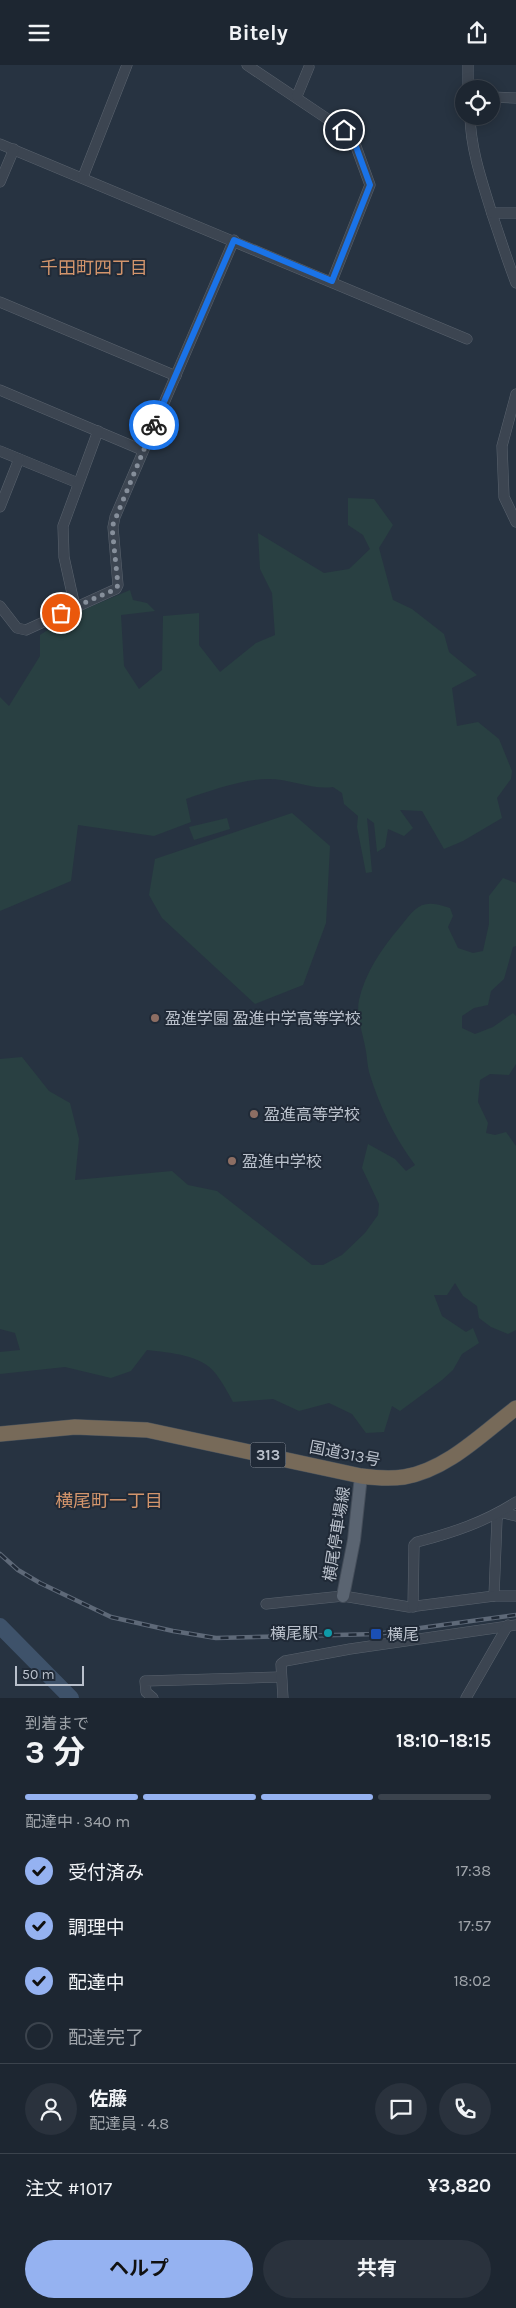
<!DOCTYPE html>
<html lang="ja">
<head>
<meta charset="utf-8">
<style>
  body { margin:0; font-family:Karla,"Noto Sans JP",sans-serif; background:#2a323d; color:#f1f3f6; height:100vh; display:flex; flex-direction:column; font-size:19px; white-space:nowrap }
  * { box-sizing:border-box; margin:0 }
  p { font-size:16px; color:#a0a5ab }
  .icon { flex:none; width:28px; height:28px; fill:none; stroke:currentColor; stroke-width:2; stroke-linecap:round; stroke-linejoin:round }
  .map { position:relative; height:1633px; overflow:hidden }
  .details { display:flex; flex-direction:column; background:#1d2631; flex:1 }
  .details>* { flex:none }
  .fabs { position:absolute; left:455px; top:15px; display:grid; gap:10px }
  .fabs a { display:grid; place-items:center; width:45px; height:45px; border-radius:50%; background:#1d2631; box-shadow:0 2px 12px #0003,0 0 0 1px #3b434d; font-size:25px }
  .scale { position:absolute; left:15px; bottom:12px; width:69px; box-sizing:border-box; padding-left:5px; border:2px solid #b9c0cb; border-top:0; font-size:14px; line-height:18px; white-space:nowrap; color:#b9c0cb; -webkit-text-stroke:4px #202a37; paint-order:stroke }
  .pin { position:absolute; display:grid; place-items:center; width:42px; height:42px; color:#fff; margin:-21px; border:2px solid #fff; border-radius:50%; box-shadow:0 1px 5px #0007 }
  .courier { position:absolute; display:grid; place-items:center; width:50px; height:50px; margin:-25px; border:4px solid #1a73e8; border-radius:50%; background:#fff; color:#222; box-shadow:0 1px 6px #0007 }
  .overview em { font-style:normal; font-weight:700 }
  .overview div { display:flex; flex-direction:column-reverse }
  .overview { display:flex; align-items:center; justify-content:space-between; height:85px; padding:0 25px }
  h1 { font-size:32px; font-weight:700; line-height:38px }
  .bar { display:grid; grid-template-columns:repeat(4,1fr); gap:8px 5px; align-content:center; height:60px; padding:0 25px }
  .bar i { height:6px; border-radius:4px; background:#3b434d }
  .bar .on { background:#95b2f1 }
  .bar p { grid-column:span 4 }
  .line { display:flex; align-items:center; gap:12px; padding:0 25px; border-top:1px solid #3b434d }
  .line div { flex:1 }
  .round { display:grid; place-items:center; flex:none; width:52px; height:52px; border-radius:26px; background:#2a323d }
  ol { padding:0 25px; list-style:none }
  li { display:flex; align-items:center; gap:15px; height:55px }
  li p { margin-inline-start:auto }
  li .icon { padding:5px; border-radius:50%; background:#95b2f1; color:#111; stroke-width:4 }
  li:last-child { color:#a0a5ab }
  li i { width:28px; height:28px; border:2px solid #3b434d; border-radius:50% }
  .primary-button { display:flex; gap:10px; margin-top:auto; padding:10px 25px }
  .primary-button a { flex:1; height:58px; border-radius:30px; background:#95b2f1; color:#111; font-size:20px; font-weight:700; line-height:58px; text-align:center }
  .primary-button a+a { background:#2a323d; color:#f1f3f6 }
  header { display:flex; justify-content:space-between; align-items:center; height:65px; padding:0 25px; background:#1d2631; font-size:22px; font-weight:700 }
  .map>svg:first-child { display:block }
</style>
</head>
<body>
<header><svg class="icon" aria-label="menu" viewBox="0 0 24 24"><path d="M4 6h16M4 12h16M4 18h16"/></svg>Bitely<svg class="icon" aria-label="share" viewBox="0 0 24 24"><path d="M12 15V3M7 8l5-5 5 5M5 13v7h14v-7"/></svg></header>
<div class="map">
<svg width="516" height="1633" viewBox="0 0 516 1633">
  <rect width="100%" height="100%" fill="#273341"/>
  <g fill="#294042">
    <path d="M348,433L374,434L393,460L379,483L393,535L412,544L444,569L449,587L477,610L452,623L457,661L478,657L499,674L512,706L511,714L497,733L502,753L463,776L444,784L422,746L400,745L413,763L404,771L388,764L385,782L377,787L374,758L367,753L372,807L366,808L357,762L358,751L344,739L342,728L333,722C312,725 291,714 268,714C244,714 209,726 186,734L191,757L154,771L78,760L71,816L0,846V632L9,641L40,591V570L71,550L130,525L133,535L147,538L155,546L121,550L124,601L139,624L162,605L163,551L199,548V580L220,607L256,578L275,570L272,528L260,504L258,468L324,508L349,504L370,484L363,470L348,460Z"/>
    <polygon points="292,748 330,781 326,858 303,920 255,939 162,853 149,830 155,794"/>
    <polygon points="227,753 230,764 194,775 189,762"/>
    <path d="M503,813L516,818V881L513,882L504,914L491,926L488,940L474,943L462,951V963L475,969L493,962L513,948L516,951V999L509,1010L490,1009L480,1015L478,1037L488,1058L486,1068L495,1070L506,1067L516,1081V1265L508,1269L491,1262L479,1253L477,1241L463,1231L455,1218L447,1230H434L442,1251L466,1267L473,1263L479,1278L462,1289L453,1305L442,1315L400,1346L392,1341L384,1367L366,1368L352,1349L329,1338L299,1346L273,1334L233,1337C228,1328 223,1318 216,1309C201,1289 170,1288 147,1285L131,1306L111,1313L65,1302L0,1309V1287L20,1285L15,1268L0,1264V994L22,992L49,1026L70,1038L79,1074L75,1115L172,1106L188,1120L217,1126L312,1200H323L342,1190L365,1168L378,1150L379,1139L362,1103L368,1079L395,1094L406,1106L415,1100C394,1072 379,1040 369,1007C367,999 367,989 365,981C362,966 356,950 359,935C365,908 382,883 400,862C417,841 421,833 450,843L453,851L448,862L458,883L473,888L483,886L489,859V831Z"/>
  </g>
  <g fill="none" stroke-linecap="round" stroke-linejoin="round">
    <polyline stroke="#3e526a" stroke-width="16" points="0,1561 71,1633"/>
    <g stroke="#5a636e" stroke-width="11">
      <g id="minor">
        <polyline points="247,0 344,65 354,76 370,120 332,216"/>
        <polyline points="468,0 468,24"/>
        <polyline points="297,31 309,2"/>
        <polyline points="491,32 516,33"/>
        <path d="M470,51C471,86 482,116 492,149C500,172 507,195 516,218"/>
        <polyline points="0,79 467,274"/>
        <polyline points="83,112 127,0"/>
        <polyline points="0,117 14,84"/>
        <polyline points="492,148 516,148"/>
        <polyline points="0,237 176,311"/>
        <polyline points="0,325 142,385"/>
        <polyline points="516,329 502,381 504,432 516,457"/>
        <polyline points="0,386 78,418"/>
        <polyline points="0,442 19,394"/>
        <polyline points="0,541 17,563 26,565 116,524 118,520 113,462 115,452 234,175"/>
        <polyline points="75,542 64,492 63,461 98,366"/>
        <polyline points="494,1531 497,1454 500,1447 516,1451"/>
        <polyline points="266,1539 343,1531 409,1542 494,1531 516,1531"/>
        <path d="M413,1542L414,1480L417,1477C452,1468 485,1457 516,1437"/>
        <polyline points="153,1633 146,1627 145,1616 280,1612"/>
        <polyline points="283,1633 281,1599 285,1596 350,1584 516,1560"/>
        <polyline points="466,1633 508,1560"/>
      </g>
    </g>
    <g stroke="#454e5a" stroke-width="14">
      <polyline id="major" points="343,1531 354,1475 361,1411"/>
    </g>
    <g stroke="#46505b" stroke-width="16">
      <path id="highway" d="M0,1369L75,1362L147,1365L361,1411C376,1413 390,1414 404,1412C447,1405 483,1368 516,1343"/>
    </g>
    <use href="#minor" stroke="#3c4551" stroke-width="10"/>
    <use href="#major" stroke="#5a6471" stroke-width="12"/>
    <use href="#highway" stroke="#776a59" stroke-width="15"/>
    <g stroke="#5e6978" stroke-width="4.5">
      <polyline id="rail" points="0,1489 18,1505 40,1518 111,1552 173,1566 216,1573 376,1569 516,1550"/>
    </g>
    <use href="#rail" stroke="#202a37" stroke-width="2.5" stroke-dasharray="8" stroke-linecap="butt"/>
  </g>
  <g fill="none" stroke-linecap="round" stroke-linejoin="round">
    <polyline stroke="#868f9b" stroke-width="5" stroke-dasharray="0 9" points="61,548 116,524 118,520 112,462 154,360"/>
    <polyline stroke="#1a73e8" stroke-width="6" points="154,360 234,175 332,216 370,120 354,76 344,65"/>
  </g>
  <g fill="#8d6e63" stroke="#202a37" stroke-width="2">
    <circle cx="155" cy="953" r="5"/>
    <circle cx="254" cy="1049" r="5"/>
    <circle cx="232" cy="1096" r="5"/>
  </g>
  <circle fill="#0f9aa8" stroke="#202a37" stroke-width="2" cx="328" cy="1568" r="5"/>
  <rect fill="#1a4fb4" stroke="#202a37" stroke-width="2" x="370" y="1563" width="12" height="12" rx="2.5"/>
  <g text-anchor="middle" stroke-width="4" stroke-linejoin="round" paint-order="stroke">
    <rect fill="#202a37" stroke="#8b939f" stroke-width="1" x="250.5" y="1377.5" width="35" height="25" rx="4"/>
    <g font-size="15" font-weight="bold" fill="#b9c0cb">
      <text x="268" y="1395">313</text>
    </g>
    <g font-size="16" fill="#b9c0cb" stroke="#202a37" text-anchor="start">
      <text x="165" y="959">盈進学園 盈進中学高等学校</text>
      <text x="264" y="1055">盈進高等学校</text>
      <text x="242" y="1102">盈進中学校</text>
      <text x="318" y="1574" text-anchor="end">横尾駅</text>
      <text x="387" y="1575">横尾</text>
    </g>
    <g font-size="16" fill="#b9c0cb" stroke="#202a37">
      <text transform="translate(345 1388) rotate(11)" y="6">国道313号</text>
      <text transform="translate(336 1469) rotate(-81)" y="6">横尾停車場線</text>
    </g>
    <g font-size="18" fill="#d3956c" stroke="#202a37">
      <text x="94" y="209">千田町四丁目</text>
      <text x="109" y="1442">横尾町一丁目</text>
    </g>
  </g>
</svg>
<div class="fabs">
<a><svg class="icon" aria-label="locate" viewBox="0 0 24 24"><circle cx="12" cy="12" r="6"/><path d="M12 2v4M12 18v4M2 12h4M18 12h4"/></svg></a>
</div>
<div class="scale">50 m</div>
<div class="pin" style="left:61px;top:548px;background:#ea580c"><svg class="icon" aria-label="bag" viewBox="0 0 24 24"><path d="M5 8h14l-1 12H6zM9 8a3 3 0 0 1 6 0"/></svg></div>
<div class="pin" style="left:344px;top:65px;background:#1f2937"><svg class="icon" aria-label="home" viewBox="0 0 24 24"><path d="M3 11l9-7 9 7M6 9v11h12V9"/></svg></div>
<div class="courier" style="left:154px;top:360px"><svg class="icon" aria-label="bike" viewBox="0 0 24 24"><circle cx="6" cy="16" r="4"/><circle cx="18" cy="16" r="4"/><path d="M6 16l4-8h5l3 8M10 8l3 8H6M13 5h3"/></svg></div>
</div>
<section class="details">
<div class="overview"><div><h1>3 分</h1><p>到着まで</p></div><em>18:10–18:15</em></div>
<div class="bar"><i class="on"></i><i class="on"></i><i class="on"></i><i></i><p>配達中 · 340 m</p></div>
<ol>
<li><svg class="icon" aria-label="check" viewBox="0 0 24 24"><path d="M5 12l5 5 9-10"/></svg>受付済み<p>17:38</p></li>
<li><svg class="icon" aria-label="check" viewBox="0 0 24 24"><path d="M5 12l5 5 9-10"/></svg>調理中<p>17:57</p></li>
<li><svg class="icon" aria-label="check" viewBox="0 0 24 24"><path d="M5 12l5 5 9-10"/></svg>配達中<p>18:02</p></li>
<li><i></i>配達完了</li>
</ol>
<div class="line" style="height:90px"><a class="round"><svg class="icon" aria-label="person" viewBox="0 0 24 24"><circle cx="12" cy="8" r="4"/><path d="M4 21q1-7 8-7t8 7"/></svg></a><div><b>佐藤</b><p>配達員 · 4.8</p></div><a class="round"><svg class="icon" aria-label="chat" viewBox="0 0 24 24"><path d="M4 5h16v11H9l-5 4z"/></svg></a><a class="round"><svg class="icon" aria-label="phone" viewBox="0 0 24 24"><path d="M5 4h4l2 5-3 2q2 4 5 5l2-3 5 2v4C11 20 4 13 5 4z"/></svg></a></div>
<div class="line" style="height:65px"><div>注文 #1017</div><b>¥3,820</b></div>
<div class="primary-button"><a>ヘルプ</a><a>共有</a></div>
</section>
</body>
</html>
